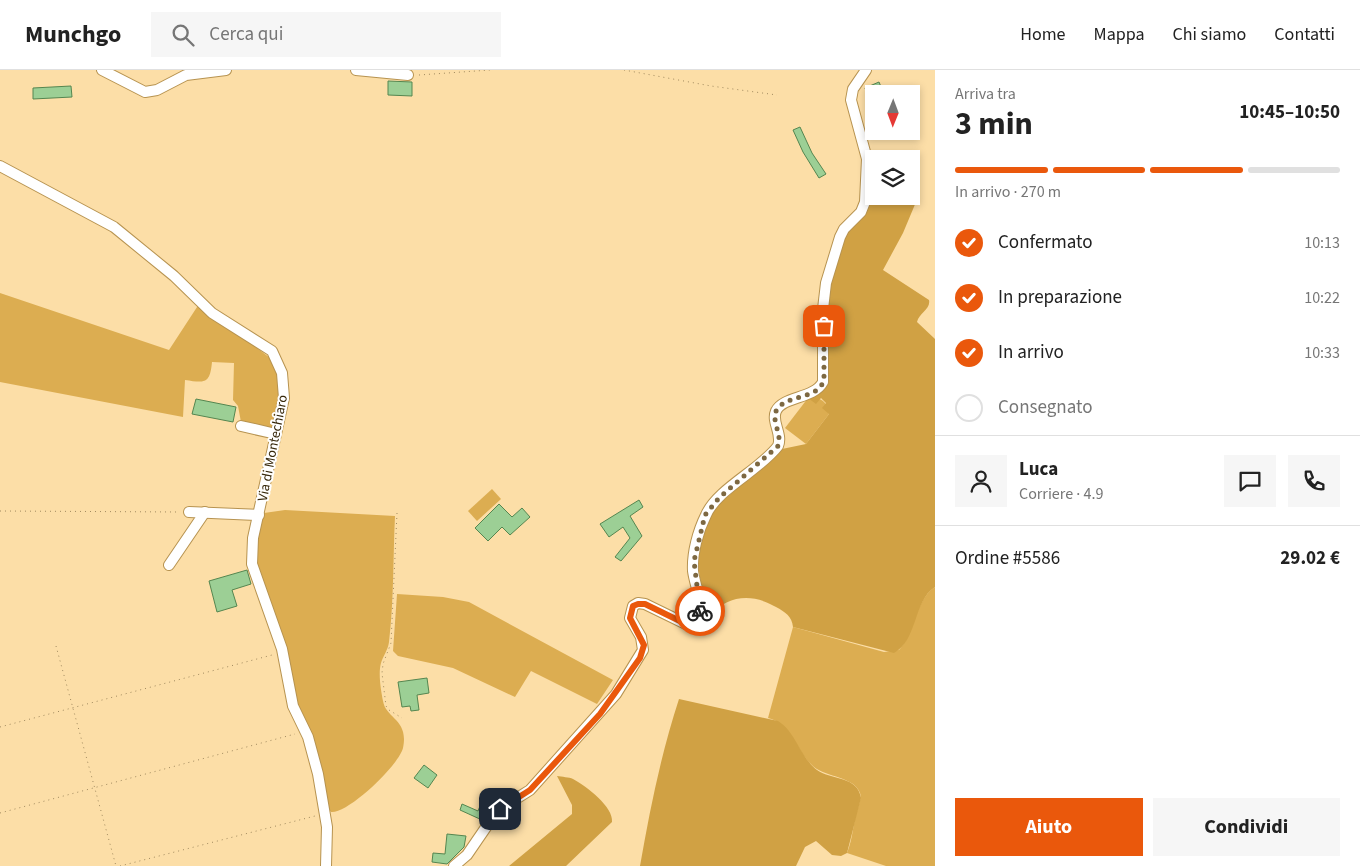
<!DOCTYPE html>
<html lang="it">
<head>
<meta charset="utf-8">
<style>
  body { margin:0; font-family:"Source Sans 3",sans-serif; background:#f6f6f6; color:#222; height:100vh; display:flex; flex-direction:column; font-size:19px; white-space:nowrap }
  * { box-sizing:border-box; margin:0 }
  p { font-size:16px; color:#767676 }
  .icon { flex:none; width:28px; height:28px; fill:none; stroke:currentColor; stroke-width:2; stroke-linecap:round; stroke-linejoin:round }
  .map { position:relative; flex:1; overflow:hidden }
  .panel { display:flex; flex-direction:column; background:#fff; width:425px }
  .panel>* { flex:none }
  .needle { width:32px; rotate:181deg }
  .tools { position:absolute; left:865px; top:15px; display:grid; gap:10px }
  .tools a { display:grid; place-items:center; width:55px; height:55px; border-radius:0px; background:#fff; box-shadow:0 2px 8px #0003; font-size:25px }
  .pin { position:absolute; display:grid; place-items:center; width:42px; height:42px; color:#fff; margin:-21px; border-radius:10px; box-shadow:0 2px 8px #0006 }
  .courier { position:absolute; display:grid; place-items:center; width:50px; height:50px; margin:-25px; border:4px solid #ea580c; border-radius:50%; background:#fff; color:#222; box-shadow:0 1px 6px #0007 }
  .headline em { font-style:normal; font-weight:700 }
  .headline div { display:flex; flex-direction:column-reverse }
  .headline { display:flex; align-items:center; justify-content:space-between; height:85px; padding:0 20px }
  h1 { font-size:32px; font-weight:700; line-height:38px }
  .bar { display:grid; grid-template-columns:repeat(4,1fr); gap:8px 5px; align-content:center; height:60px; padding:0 20px }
  .bar i { height:6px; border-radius:4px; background:#e0e0e0 }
  .bar .selected { background:#ea580c }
  .bar p { grid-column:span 4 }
  .line { display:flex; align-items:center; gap:12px; padding:0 20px; border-top:1px solid #e0e0e0 }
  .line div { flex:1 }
  .round { display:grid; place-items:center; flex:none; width:52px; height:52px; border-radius:0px; background:#f6f6f6 }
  ol { padding:0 20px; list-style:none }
  li { display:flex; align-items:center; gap:15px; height:55px }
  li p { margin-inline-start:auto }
  li .icon { padding:5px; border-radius:50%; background:#ea580c; color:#fff; stroke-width:4 }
  li:last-child { color:#767676 }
  li i { width:28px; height:28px; border:2px solid #e0e0e0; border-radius:50% }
  .primary-button { display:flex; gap:10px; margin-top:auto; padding:10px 20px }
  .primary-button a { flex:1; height:58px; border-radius:0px; background:#ea580c; color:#fff; font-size:20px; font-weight:700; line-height:58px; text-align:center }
  .primary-button a+a { background:#f6f6f6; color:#222 }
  header { display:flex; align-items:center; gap:30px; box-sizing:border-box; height:70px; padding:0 25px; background:#fff; border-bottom:1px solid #e0e0e0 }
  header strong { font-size:24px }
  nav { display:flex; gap:28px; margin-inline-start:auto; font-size:18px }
  .search { width:350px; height:45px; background:#f6f6f6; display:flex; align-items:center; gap:12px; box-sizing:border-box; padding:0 18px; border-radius:0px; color:#767676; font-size:19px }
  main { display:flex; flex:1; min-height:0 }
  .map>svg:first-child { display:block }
</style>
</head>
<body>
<header>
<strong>Munchgo</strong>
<div class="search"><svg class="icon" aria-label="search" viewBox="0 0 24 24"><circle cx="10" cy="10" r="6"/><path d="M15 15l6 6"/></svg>Cerca qui</div>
<nav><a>Home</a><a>Mappa</a><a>Chi siamo</a><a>Contatti</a></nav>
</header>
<main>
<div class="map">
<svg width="935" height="796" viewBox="0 0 935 796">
  <rect width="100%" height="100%" fill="#fcdea7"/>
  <g fill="#dcad51">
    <path d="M0,223L169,280L199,234L270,288L278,306L280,323L272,360L241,352L238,336L233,330L234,293L212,292C210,314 205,313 185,310L183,347L0,312Z"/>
    <path d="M808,328C822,328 826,330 829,344L806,374L785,358Z"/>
    <polygon points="492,419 501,429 477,451 468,441"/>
    <path d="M285,440L395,446C393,487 394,530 389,572C388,580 383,586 381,593C378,604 381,620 383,631C386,649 409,649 403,678C399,695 348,744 331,742L328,738L258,507L255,480L264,443Z"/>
    <path d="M935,517V796H886L847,783C853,769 853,752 858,738C859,733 862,728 860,723C855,707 826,707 814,697C796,682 793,654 768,648L793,557L884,582L899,580C915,563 915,530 935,517Z"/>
    <polygon points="397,524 443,527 469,532 613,610 597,634 531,601 515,627 453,598 398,586 393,581"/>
  </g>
  <g fill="#d0a144">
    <path d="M874,101V126H908L916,132L903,163L883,200L929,230C931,239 919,243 917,252L935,269V517C913,531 918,570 894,583L793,557C792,546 785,542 776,537C752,523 728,525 709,546C698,502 689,478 716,437L782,379L806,374L829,344L822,338L826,333L821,328L816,334L808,328L823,321L828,314L827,250L829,214L844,165L871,118Z"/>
    <path d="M679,629L778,651C796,662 800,687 817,700C831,710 858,706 861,728L847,783L841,786L832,785L816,771L805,777L796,796H640C650,739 661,684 679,629Z"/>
    <path d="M557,706C562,707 569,707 573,709C586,716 614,737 612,752L566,796H509L572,744V735Z"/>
  </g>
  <g fill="#9ccf95" stroke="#558650">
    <polygon points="388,11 412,12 412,26 388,25"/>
    <polygon points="879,12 884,24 874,24 872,40 865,18"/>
    <polygon points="71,16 72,27 33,29 33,18"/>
    <polygon points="800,57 812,83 826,104 819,108 803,82 793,60"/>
    <polygon points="196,329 236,337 233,352 192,344"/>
    <polygon points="639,430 643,437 630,446 642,466 621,491 615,487 630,468 623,457 609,467 600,454"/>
    <polygon points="499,434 512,447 522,438 530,447 510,465 502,457 488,471 475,458"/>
    <polygon points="247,500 251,514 232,520 237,536 217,542 209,511"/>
    <polygon points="427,608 429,623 417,625 419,640 411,641 410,636 402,637 398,612"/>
    <polygon points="424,695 437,705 428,718 414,708"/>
    <polygon points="462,734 478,741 480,736 487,740 482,750 460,740"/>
    <polygon points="447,764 466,766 464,777 447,794 432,792 433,783 445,784"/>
  </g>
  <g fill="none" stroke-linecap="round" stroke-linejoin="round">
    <g stroke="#b79350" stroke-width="12">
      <g id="minor">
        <polyline points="102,0 145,22 157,20 186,5 226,0"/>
        <polyline points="356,0 408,5"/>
        <polyline points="0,96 114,157 174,206 212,243 272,281 282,303 284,328 253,468 252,494 282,579 293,636 308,667 318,704 327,757 326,796"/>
        <polyline points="241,356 276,364"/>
        <polyline points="189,442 259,445"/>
        <polyline points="169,495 205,442"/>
        <path d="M454,796L467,785L493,747L500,739L530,720L616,624L643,580L641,567L630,548L633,536L638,533L645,534L686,554L697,550C705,535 695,517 693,501C692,483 698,461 706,445C717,419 760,400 778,376C783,364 771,352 776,341C783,326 814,329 823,312V239L826,213L840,167L844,159L861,142L865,132L867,89L851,30L853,19L866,0"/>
      </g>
    </g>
    <g stroke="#a0895e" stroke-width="1" stroke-dasharray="1 4" stroke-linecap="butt">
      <polyline points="624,0 711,16 777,25"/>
      <polyline points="419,5 490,0"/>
      <polyline points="0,441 179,442"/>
      <polyline points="397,443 391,573 383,594 382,603 386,636 389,640 402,648"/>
      <polyline points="56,576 116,796"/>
      <polyline points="0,657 272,585"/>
      <polyline points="0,743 295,664"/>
      <polyline points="120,796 315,746"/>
    </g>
    <use href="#minor" stroke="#fff" stroke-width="10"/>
  </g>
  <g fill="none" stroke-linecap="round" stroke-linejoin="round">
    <path stroke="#7d6842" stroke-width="5" stroke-dasharray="0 9" d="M700,541L694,491L705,445L719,428L778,376C783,364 769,349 778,338C790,324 820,329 824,309V256"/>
    <polyline stroke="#ea580c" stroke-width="6" points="500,739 530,720 600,644 640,588 644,575 630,548 633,536 638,534 645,534 686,554 697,550 700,541"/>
  </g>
  <g text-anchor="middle" stroke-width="4" stroke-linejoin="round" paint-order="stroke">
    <g font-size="14" fill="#38290c" stroke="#fff">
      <text transform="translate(272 378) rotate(-79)" y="5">Via di Montechiaro</text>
    </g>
  </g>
</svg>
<div class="tools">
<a><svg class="needle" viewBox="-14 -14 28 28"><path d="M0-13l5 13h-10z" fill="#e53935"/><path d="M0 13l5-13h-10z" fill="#767676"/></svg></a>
<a><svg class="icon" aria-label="layers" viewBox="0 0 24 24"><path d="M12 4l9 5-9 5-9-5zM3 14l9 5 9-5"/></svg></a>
</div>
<div class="pin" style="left:824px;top:256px;background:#ea580c"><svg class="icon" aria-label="bag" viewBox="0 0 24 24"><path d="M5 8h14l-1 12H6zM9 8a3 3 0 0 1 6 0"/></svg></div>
<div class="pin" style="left:500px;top:739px;background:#1f2937"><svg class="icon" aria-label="home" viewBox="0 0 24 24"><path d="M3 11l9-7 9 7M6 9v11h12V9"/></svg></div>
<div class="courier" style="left:700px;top:541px"><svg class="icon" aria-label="bike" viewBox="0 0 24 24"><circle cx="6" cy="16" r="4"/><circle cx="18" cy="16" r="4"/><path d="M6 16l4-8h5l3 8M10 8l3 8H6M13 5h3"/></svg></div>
</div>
<section class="panel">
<div class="headline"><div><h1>3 min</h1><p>Arriva tra</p></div><em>10:45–10:50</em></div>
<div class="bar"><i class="selected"></i><i class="selected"></i><i class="selected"></i><i></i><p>In arrivo · 270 m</p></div>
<ol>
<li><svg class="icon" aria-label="check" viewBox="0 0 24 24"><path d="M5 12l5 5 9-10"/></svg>Confermato<p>10:13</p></li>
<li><svg class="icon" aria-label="check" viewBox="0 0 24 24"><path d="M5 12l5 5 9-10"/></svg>In preparazione<p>10:22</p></li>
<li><svg class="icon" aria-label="check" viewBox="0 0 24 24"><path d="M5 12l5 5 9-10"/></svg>In arrivo<p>10:33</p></li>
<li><i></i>Consegnato</li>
</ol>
<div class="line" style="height:90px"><a class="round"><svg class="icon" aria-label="person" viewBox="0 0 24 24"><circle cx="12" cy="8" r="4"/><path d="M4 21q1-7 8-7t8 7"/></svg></a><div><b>Luca</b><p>Corriere · 4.9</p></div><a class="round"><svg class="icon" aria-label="chat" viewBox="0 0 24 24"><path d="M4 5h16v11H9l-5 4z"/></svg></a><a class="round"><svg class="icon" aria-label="phone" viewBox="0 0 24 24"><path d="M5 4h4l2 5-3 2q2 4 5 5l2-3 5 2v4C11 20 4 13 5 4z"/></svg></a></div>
<div class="line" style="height:65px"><div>Ordine #5586</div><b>29.02 €</b></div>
<div class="primary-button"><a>Aiuto</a><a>Condividi</a></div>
</section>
</main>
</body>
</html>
